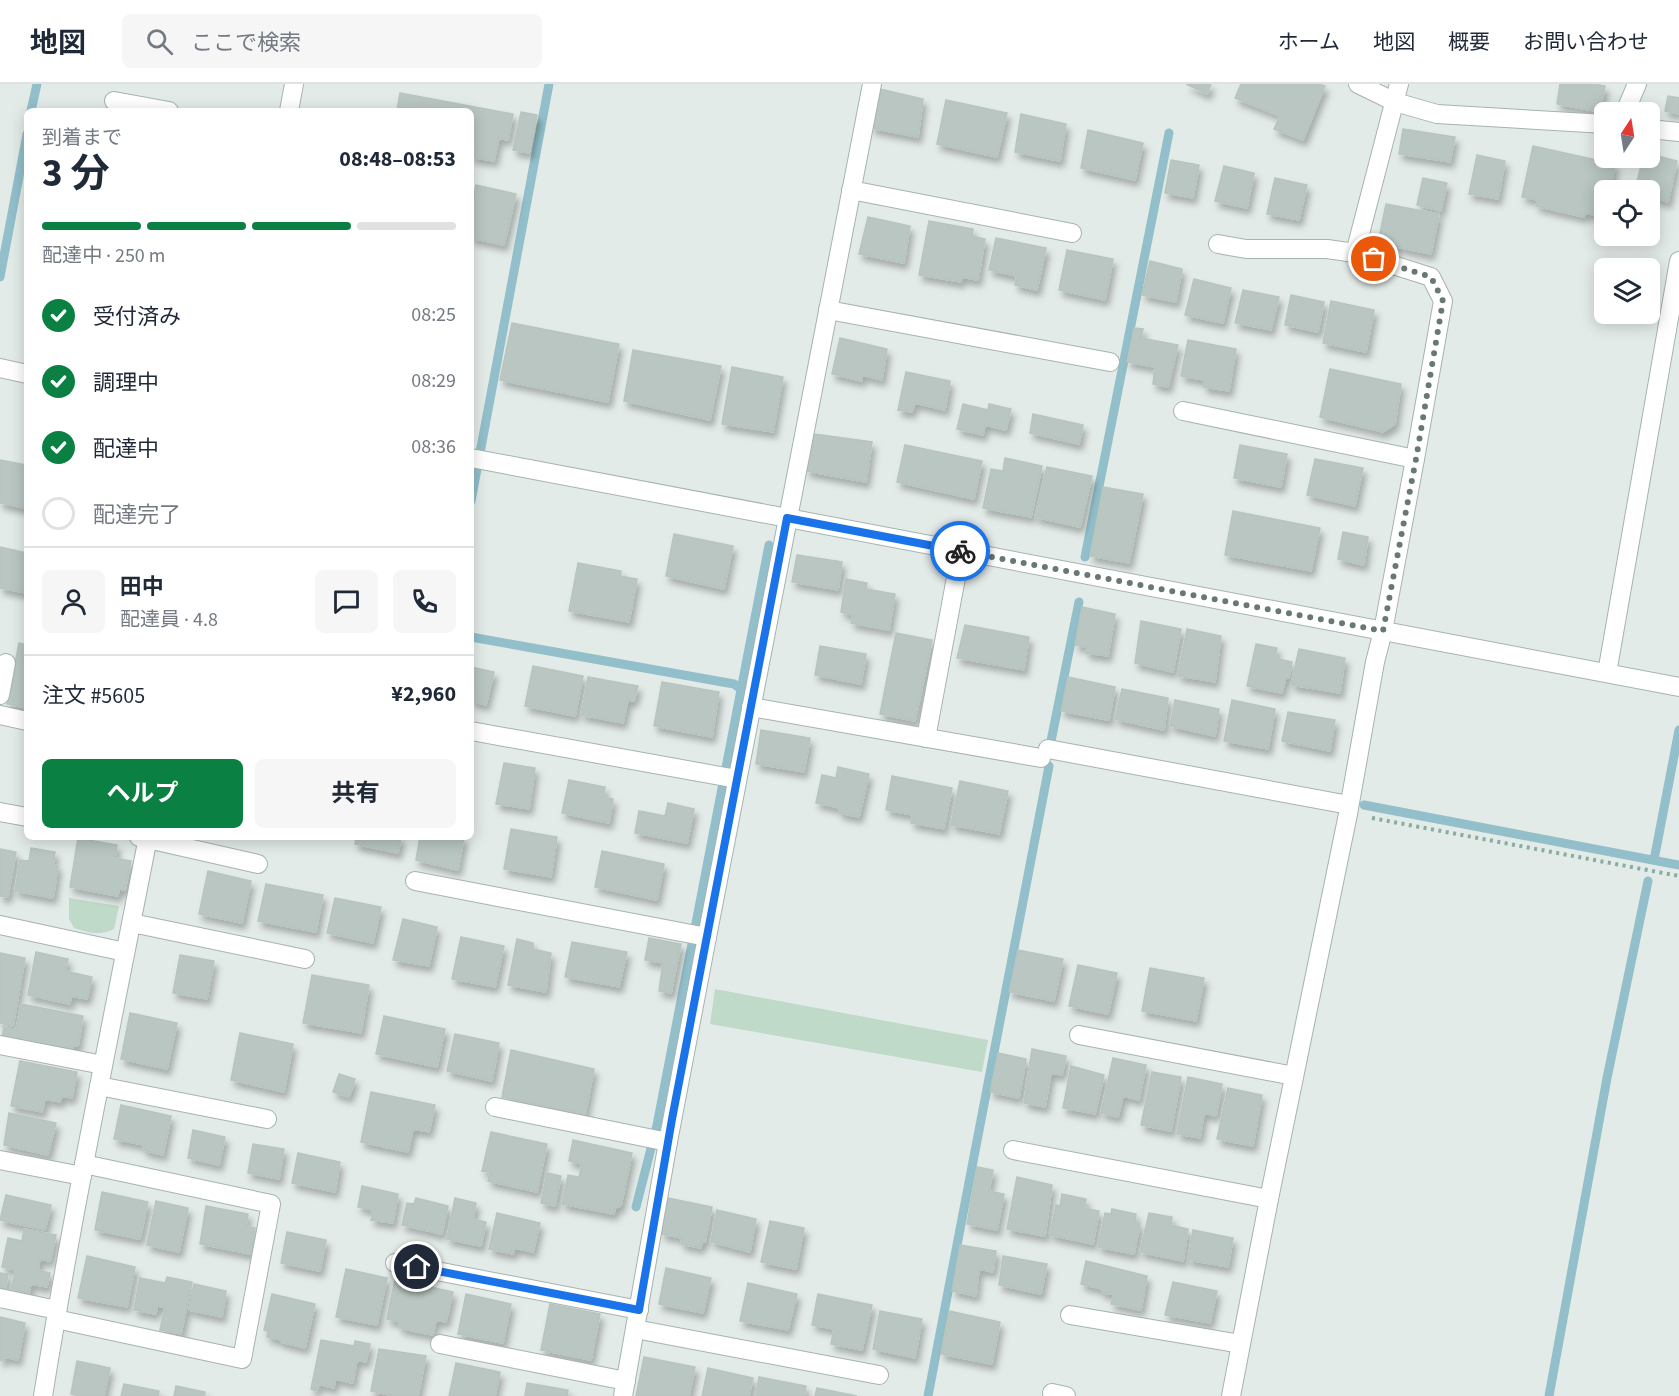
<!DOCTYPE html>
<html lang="ja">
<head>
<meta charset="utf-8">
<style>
  body { margin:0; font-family:"Source Sans 3","Noto Sans JP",sans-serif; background:#f6f6f7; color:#1f2937; height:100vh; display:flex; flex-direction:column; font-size:22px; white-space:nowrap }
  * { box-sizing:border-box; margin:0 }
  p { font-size:20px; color:#747a83 }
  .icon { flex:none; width:33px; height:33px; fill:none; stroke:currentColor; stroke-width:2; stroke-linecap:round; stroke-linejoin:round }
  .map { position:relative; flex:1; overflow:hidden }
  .side { position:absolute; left:24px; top:24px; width:450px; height:732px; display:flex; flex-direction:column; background:#fff; border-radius:9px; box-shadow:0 3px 15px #0003 }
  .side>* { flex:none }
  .needle { width:39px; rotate:12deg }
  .buttons { position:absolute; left:1594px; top:18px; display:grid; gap:12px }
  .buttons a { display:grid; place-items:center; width:66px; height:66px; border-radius:9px; background:#fff; box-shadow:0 3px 15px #0003; font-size:30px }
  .pin { position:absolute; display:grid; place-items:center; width:51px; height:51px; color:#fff; margin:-26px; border:3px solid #fff; border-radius:50%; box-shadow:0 2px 6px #0007 }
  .courier { position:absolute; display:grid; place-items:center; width:60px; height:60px; margin:-30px; border:4px solid #1a73e8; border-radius:50%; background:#fff; color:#222; box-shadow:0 2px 8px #0007 }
  .headline em { font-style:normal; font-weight:700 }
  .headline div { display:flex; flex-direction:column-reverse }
  .headline { display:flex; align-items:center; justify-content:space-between; height:102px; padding:0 18px }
  h1 { font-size:39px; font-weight:700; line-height:45px }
  .bar { display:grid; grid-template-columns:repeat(4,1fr); gap:9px 6px; align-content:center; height:72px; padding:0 18px }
  .bar i { height:8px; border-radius:4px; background:#e0e1e3 }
  .bar .active { background:#0b8043 }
  .bar p { grid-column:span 4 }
  .line { display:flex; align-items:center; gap:15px; padding:0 18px; border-top:2px solid #e0e1e3 }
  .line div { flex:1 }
  .round { display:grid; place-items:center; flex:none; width:63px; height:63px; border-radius:9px; background:#f6f6f7 }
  ol { padding:0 18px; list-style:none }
  li { display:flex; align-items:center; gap:18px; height:66px }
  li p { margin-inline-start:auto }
  li .icon { padding:6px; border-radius:50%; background:#0b8043; color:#fff; stroke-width:4 }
  li:last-child { color:#747a83 }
  li i { width:33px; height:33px; border:3px solid #e0e1e3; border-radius:50% }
  .button { display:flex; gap:12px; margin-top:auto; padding:12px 18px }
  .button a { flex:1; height:69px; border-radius:9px; background:#0b8043; color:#fff; font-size:24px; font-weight:700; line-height:69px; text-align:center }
  .button a+a { background:#f6f6f7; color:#1f2937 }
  header { display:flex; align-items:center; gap:36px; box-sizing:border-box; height:84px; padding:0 30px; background:#fff; border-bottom:2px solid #e0e1e3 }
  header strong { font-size:28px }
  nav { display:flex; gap:33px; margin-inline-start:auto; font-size:21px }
  .search { width:420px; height:54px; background:#f6f6f7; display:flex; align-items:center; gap:15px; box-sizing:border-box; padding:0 21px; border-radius:9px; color:#747a83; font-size:22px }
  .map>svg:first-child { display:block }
</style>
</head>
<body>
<header>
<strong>地図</strong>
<div class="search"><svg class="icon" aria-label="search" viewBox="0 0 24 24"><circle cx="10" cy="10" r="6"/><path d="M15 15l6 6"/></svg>ここで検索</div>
<nav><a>ホーム</a><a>地図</a><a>概要</a><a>お問い合わせ</a></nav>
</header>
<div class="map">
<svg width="1679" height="1312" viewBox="0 0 1679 1312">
  <defs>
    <filter id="shadow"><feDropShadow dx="3.5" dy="6" stdDeviation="3" flood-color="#0004"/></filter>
  </defs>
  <rect width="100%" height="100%" fill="#e3ebe8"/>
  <g fill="#bfdac8">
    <path d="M69,814L119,822L114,845C99,852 90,849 74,844L69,835Z"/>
    <polygon points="715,905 988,956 982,988 710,940"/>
  </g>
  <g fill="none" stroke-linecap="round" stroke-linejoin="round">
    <g stroke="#92bfca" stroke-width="9">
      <polyline points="31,27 37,0"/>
      <polyline points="0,193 27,50"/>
      <polyline points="471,417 549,0"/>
      <polyline points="1085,473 1169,49"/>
      <polyline points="471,553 734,600 741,605"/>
      <polyline points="1050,662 1079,518"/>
      <polyline points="1364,721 1679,781"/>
      <polyline points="1654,776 1679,646"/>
      <polyline points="636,1123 657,1041 769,461"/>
      <polyline points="928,1312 1049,682"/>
      <polyline points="1549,1312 1607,994 1648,797"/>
    </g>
  </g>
  <g fill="#b9c6c1" stroke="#b7c4bf" stroke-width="1.5" filter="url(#shadow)">
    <polygon points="1186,0 1211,0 1207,10"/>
    <polygon points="1241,0 1319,0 1325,2 1303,56 1274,45 1280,32 1235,14"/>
    <polygon points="1560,0 1594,0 1605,2 1600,28 1557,20"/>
    <polygon points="880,5 923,15 918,53 871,44"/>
    <polygon points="400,9 513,30 508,56 499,54 494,77 471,73 471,27 397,27"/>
    <polygon points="1668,12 1679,14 1679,30 1665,27"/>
    <polygon points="946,16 1007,29 997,73 937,60"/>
    <polygon points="521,28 537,31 529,69 513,66"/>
    <polygon points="1021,30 1066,40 1060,77 1015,68"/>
    <polygon points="1403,45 1455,53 1450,78 1399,70"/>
    <polygon points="1088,46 1143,59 1135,96 1081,84"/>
    <polygon points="1533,62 1615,80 1610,106 1605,106 1604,133 1585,129 1584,133 1536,122 1538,116 1522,113"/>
    <polygon points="1650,70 1677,77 1668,118 1650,113 1650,106 1635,106 1643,74 1650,74"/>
    <polygon points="1477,71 1505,77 1498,115 1469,110"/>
    <polygon points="1171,76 1199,81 1193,114 1165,109"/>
    <polygon points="1224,82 1254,89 1247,124 1215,117"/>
    <polygon points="1275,94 1307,101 1299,136 1267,130"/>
    <polygon points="1423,94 1447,99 1441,127 1417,121"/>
    <polygon points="476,101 516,110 504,161 471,154 471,124"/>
    <polygon points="1386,120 1439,130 1431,170 1378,159"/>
    <polygon points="868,133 910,142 904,179 859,170"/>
    <polygon points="929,137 973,145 972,152 985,155 978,196 962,193 961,198 919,191"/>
    <polygon points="996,154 1046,164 1037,206 1015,201 1017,192 989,186"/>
    <polygon points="1067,166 1113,175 1105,216 1059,206"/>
    <polygon points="1150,177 1182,185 1176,218 1142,211"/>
    <polygon points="1194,195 1231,204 1223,239 1185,231"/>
    <polygon points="1243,206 1279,213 1271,246 1235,239"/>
    <polygon points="1291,211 1324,218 1318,248 1285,241"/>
    <polygon points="1331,217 1374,226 1366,268 1323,259"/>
    <polygon points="512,239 619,260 608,318 500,296"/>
    <polygon points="1134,244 1143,245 1141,254 1178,261 1168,303 1153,300 1155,283 1127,278"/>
    <polygon points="840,254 887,265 882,296 862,291 862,297 832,290"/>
    <polygon points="1188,256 1236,265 1229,307 1204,303 1204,296 1181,292"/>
    <polygon points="633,266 721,282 710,336 624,317"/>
    <polygon points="732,283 783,293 773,348 722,340"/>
    <polygon points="1330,285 1401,300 1395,340 1383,348 1320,333"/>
    <polygon points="906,288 950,297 945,326 915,319 912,328 898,326"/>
    <polygon points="963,320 988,326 989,320 1011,325 1006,346 985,341 983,351 957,345"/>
    <polygon points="1033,330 1083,341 1079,360 1030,349"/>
    <polygon points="814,350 872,358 866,398 806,387"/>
    <polygon points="905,361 982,377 974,415 897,398"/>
    <polygon points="1240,361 1287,370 1281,403 1234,394"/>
    <polygon points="1005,374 1042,382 1031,433 983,424 991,385 1003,387"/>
    <polygon points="1315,375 1363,384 1355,422 1307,411"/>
    <polygon points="0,376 27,381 27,415 25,424 0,419"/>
    <polygon points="1047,383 1092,392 1080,443 1035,433"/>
    <polygon points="1103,403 1143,410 1129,479 1090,472"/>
    <polygon points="1233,427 1320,444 1311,487 1225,471"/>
    <polygon points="1343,448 1368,453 1364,481 1338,475"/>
    <polygon points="674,450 733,462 724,505 666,492"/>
    <polygon points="0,463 27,469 26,509 0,504"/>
    <polygon points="797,471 842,478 838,506 792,498"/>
    <polygon points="578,479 621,487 620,492 637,495 629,538 569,527"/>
    <polygon points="846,495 867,499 866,505 895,510 889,546 851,539 853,531 841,528"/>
    <polygon points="1082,523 1115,530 1108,572 1086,569 1087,563 1075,561"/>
    <polygon points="1141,537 1181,545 1173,588 1135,579"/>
    <polygon points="965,541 1029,553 1024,586 957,574"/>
    <polygon points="1187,545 1221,552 1215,598 1178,592"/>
    <polygon points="896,549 932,556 915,637 880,630"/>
    <polygon points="19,559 27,561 27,624 7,620"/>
    <polygon points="1256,560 1277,564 1275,574 1292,578 1289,594 1286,593 1282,609 1247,602"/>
    <polygon points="820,562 866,570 861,600 815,591"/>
    <polygon points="1299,565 1345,574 1340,609 1291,601"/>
    <polygon points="533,582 583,592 575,632 525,622"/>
    <polygon points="471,583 494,588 486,621 471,617"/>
    <polygon points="588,593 638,602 634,617 628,616 623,639 581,631"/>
    <polygon points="1068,593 1115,603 1109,636 1061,627"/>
    <polygon points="662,598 719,608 712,653 654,642"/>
    <polygon points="1122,605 1168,614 1164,646 1115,635"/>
    <polygon points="1175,616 1219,625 1215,652 1170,642"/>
    <polygon points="1232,616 1275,625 1268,665 1224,657"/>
    <polygon points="1288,628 1335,636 1330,667 1282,657"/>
    <polygon points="761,646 810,654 804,688 756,680"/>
    <polygon points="504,679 535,684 529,725 496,720"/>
    <polygon points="838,683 869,690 859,733 839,729 840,724 816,719 822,691 836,694"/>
    <polygon points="892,692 952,704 944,745 911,739 913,731 886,726"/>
    <polygon points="569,696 605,703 603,713 613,715 609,739 562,729"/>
    <polygon points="960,697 1008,707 999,750 951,741"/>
    <polygon points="668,719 694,725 687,759 635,749 639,727 665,732"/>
    <polygon points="511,745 557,753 551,793 504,785"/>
    <polygon points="356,753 401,753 398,769 355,760"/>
    <polygon points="420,753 464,753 458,786 416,776"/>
    <polygon points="78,754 117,761 115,774 131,777 125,806 119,805 118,812 70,803"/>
    <polygon points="31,764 55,768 53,781 58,782 53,814 15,807 20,776 29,777"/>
    <polygon points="0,765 16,768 8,813 0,812"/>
    <polygon points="602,767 664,780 657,816 595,803"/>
    <polygon points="208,787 251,797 242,839 199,830"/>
    <polygon points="266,800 323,811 316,848 258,837"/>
    <polygon points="335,814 381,823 373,859 327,849"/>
    <polygon points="403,835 437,843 429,882 393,876"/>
    <polygon points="461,853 504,862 495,903 452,895"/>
    <polygon points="649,854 681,860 671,909 659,907 663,879 645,876"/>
    <polygon points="517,855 533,859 533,865 551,869 546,908 508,901"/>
    <polygon points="572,858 627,868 619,903 565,893"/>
    <polygon points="1018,866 1063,875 1054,917 1009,908"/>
    <polygon points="36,868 68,875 65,887 92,893 87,915 71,912 70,920 28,911"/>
    <polygon points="0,869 25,874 13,942 0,939"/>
    <polygon points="180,871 214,877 207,915 173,909"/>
    <polygon points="1078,881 1117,889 1108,930 1069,922"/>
    <polygon points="1150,884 1204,894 1196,937 1142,927"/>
    <polygon points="312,891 369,901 361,949 303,939"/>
    <polygon points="21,920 83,932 78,962 73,961 72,967 2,954 4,943 16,946"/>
    <polygon points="130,929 177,939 167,985 121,975"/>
    <polygon points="384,932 445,945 437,983 376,970"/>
    <polygon points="240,949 293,960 284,1008 231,996"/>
    <polygon points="455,950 499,959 492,997 447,987"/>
    <polygon points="1032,965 1066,972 1062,991 1051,989 1045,1023 1024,1019"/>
    <polygon points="511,966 594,985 585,1031 502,1013"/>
    <polygon points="998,969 1026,975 1019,1014 990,1008"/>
    <polygon points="1113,974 1146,981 1139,1016 1123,1012 1118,1033 1101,1029"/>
    <polygon points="20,977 77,988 72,1014 62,1012 60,1018 45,1015 42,1028 11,1022"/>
    <polygon points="1071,982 1104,991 1095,1030 1063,1024"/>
    <polygon points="1152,988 1181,993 1171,1047 1141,1041"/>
    <polygon points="339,990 355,995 349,1013 333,1008"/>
    <polygon points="1188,993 1222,1000 1216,1032 1204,1029 1200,1054 1177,1050"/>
    <polygon points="1228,1004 1262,1011 1253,1062 1217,1055"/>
    <polygon points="371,1008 435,1021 429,1048 413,1045 408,1068 361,1058"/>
    <polygon points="121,1021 171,1032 163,1071 143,1066 144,1061 114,1055"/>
    <polygon points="9,1029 56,1039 48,1071 4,1061"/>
    <polygon points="193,1046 225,1053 219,1081 188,1074"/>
    <polygon points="491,1048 547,1060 537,1108 488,1097 490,1088 482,1087"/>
    <polygon points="573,1056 632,1069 621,1122 615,1124 614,1130 562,1120 568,1091 579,1093 582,1080 569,1077"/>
    <polygon points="253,1060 284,1065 279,1095 248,1089"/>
    <polygon points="298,1069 340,1078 335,1108 292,1099"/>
    <polygon points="977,1083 993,1086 989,1107 1004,1110 997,1146 967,1140"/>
    <polygon points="547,1089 561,1092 555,1122 541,1119"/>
    <polygon points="1017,1093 1052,1101 1045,1152 1007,1145"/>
    <polygon points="362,1102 398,1110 393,1139 371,1136 373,1126 358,1123"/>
    <polygon points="102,1108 148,1118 140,1155 95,1146"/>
    <polygon points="1062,1110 1086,1115 1084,1124 1099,1127 1093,1160 1050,1151 1056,1121 1060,1122"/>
    <polygon points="6,1111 51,1121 45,1146 0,1136"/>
    <polygon points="416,1114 448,1122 442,1150 402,1141 407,1119 414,1120"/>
    <polygon points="455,1114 476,1119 473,1135 486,1138 481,1162 447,1155"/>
    <polygon points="668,1114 712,1123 705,1158 702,1157 701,1164 681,1160 682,1154 661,1150"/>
    <polygon points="156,1117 188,1124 179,1168 147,1161"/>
    <polygon points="206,1122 248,1130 246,1142 255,1144 251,1170 200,1160"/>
    <polygon points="1112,1125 1136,1130 1135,1139 1140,1140 1134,1170 1098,1163 1105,1129 1111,1130"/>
    <polygon points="717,1126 756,1135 750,1168 711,1158"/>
    <polygon points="497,1129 540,1139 533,1168 515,1164 513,1170 489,1165"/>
    <polygon points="1149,1129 1172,1133 1171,1141 1188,1145 1183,1177 1140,1168"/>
    <polygon points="770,1137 804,1144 796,1185 761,1178"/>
    <polygon points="24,1145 56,1151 50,1177 40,1175 38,1186 50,1189 47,1203 31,1200 29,1209 11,1205 16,1186 2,1183 8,1154 22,1157"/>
    <polygon points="1193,1146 1233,1154 1228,1183 1188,1176"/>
    <polygon points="287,1148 326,1156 320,1187 281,1179"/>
    <polygon points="960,1161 996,1167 993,1188 979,1185 976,1212 952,1207"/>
    <polygon points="87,1172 135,1183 127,1223 78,1214"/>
    <polygon points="1003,1172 1047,1180 1041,1210 999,1201"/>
    <polygon points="1086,1177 1147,1192 1141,1226 1111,1220 1114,1210 1102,1209 1102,1205 1081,1200"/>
    <polygon points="666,1184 711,1194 703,1229 659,1220"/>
    <polygon points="346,1185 387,1194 377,1241 336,1233"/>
    <polygon points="0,1189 8,1190 5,1206 0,1205"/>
    <polygon points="167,1193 192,1198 181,1250 160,1246 165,1223 157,1222 156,1230 134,1226 140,1194 165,1199"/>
    <polygon points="395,1195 453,1208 446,1238 436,1236 433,1251 399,1244 400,1238 387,1235"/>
    <polygon points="1173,1198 1217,1207 1210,1239 1165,1231"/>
    <polygon points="748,1199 797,1210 788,1246 740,1237"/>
    <polygon points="194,1200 226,1207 222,1233 189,1226"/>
    <polygon points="272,1210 315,1220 305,1264 281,1258 281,1256 267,1253 268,1247 264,1246"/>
    <polygon points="466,1210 511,1220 503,1259 458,1250"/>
    <polygon points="818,1210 872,1221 862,1266 831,1260 834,1245 812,1241"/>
    <polygon points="550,1220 600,1230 591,1276 541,1266"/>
    <polygon points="880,1227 922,1235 915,1274 873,1265"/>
    <polygon points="949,1227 1000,1238 992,1280 941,1270"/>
    <polygon points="0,1233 25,1239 18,1276 5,1273 3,1277 0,1276"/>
    <polygon points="321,1256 354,1262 355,1257 370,1260 366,1278 357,1276 353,1299 335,1295 334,1304 318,1300 317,1307 311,1305"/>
    <polygon points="379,1265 426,1272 418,1312 395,1312 371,1307"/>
    <polygon points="644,1273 695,1283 689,1312 636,1312"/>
    <polygon points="77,1277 110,1284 104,1312 82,1312 71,1310"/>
    <polygon points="456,1279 500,1288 495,1312 449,1312"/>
    <polygon points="708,1284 753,1294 749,1312 702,1312"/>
    <polygon points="759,1293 806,1302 804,1312 756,1312"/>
    <polygon points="527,1299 568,1306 567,1312 525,1312"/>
    <polygon points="124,1300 159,1307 158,1312 121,1312"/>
    <polygon points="176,1302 205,1308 204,1312 174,1312"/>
    <polygon points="817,1304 857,1312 815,1312"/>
  </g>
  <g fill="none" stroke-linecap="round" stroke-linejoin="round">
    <g stroke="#a6b3af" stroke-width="20">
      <g id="minor">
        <polyline points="1358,0 1395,18 1437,30 1605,40"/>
        <polyline points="114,17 169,27"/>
        <polyline points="289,27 294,0"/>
        <polyline points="1625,28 1637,0"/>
        <polyline points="1650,45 1679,48"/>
        <polyline points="851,106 1072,149"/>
        <polyline points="1218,160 1246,165 1327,165 1355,169 1431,193 1443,217 1415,375 1383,547 1375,578 1348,730 1269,1115 1231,1312"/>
        <polyline points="1355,169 1399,0"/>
        <polyline points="828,226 1110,278"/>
        <polyline points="0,284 27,290"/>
        <polyline points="1183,327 1415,375"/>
        <polyline points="471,374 1679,603"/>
        <polyline points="1607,589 1679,177"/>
        <polyline points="0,611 6,579"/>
        <polyline points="751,623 1041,674"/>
        <polyline points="0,631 27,637"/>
        <polyline points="471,647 737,695"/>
        <polyline points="926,654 958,483"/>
        <polyline points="1048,665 1349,721"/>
        <polyline points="0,728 27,733"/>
        <polyline points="139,753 258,780"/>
        <polyline points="415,797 707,853"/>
        <polyline points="132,839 305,875"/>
        <polyline points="0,841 125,868"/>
        <polyline points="1079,951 1294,992"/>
        <polyline points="0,961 103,981"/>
        <polyline points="99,1002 267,1035"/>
        <polyline points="495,1023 668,1058"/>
        <polyline points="1013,1066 1269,1115"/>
        <polyline points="0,1076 82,1092"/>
        <polyline points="395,1179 639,1226"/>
        <polyline points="0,1214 57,1226"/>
        <polyline points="1070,1231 1241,1260"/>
        <polyline points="56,1235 242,1275 271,1120 84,1080"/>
        <polyline points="635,1245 879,1291"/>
        <polyline points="440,1260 626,1297"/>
        <polyline points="1052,1309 1066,1312"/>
        <path d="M43,1312C73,1125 112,939 148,753"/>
        <polyline points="623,1312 668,1058 707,853 872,0"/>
      </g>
    </g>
    <polyline stroke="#88aba2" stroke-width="4" stroke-dasharray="3 4.5" stroke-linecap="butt" points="1372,734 1679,792"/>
    <use href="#minor" stroke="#fff" stroke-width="18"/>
  </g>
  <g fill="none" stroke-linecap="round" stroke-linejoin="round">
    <polyline stroke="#687974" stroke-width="6" stroke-dasharray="0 10.8" points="960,467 1383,547 1416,375 1443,217 1431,193 1374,175"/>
    <polyline stroke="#1a73e8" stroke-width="8" points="417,1183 639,1226 672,1035 787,434 960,467"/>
  </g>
</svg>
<div class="buttons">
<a><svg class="needle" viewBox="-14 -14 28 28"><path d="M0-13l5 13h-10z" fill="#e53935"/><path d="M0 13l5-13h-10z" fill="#747a83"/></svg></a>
<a><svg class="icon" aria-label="locate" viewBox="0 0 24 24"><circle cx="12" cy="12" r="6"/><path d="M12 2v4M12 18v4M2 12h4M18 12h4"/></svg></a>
<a><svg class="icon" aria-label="layers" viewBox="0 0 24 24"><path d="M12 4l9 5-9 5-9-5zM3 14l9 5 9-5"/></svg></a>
</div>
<div class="pin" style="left:1374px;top:175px;background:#ea580c"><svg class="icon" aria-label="bag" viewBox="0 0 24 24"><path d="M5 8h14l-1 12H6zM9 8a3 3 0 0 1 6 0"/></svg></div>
<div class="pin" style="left:417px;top:1183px;background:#1f2937"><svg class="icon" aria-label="home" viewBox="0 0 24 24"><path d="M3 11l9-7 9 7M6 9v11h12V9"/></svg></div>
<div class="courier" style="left:960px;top:467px"><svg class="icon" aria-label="bike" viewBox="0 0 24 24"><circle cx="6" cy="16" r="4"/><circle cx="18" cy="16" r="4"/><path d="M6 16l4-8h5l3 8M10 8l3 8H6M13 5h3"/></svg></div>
<section class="side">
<div class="headline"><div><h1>3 分</h1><p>到着まで</p></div><em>08:48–08:53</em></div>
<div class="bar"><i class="active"></i><i class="active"></i><i class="active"></i><i></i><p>配達中 · 250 m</p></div>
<ol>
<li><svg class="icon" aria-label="check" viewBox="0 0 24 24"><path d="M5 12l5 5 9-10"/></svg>受付済み<p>08:25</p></li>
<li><svg class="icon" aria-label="check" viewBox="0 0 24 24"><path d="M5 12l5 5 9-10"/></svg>調理中<p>08:29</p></li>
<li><svg class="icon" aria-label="check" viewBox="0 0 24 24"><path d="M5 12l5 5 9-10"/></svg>配達中<p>08:36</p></li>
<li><i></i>配達完了</li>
</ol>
<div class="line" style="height:108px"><a class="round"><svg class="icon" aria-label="person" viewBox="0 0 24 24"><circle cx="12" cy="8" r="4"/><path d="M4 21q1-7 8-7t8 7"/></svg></a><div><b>田中</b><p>配達員 · 4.8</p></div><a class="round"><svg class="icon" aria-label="chat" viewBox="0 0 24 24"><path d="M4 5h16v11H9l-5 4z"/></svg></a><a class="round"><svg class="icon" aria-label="phone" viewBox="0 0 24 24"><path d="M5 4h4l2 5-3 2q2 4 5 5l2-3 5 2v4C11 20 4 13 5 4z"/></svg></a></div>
<div class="line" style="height:78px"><div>注文 #5605</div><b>¥2,960</b></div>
<div class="button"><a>ヘルプ</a><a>共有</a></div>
</section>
</div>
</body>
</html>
